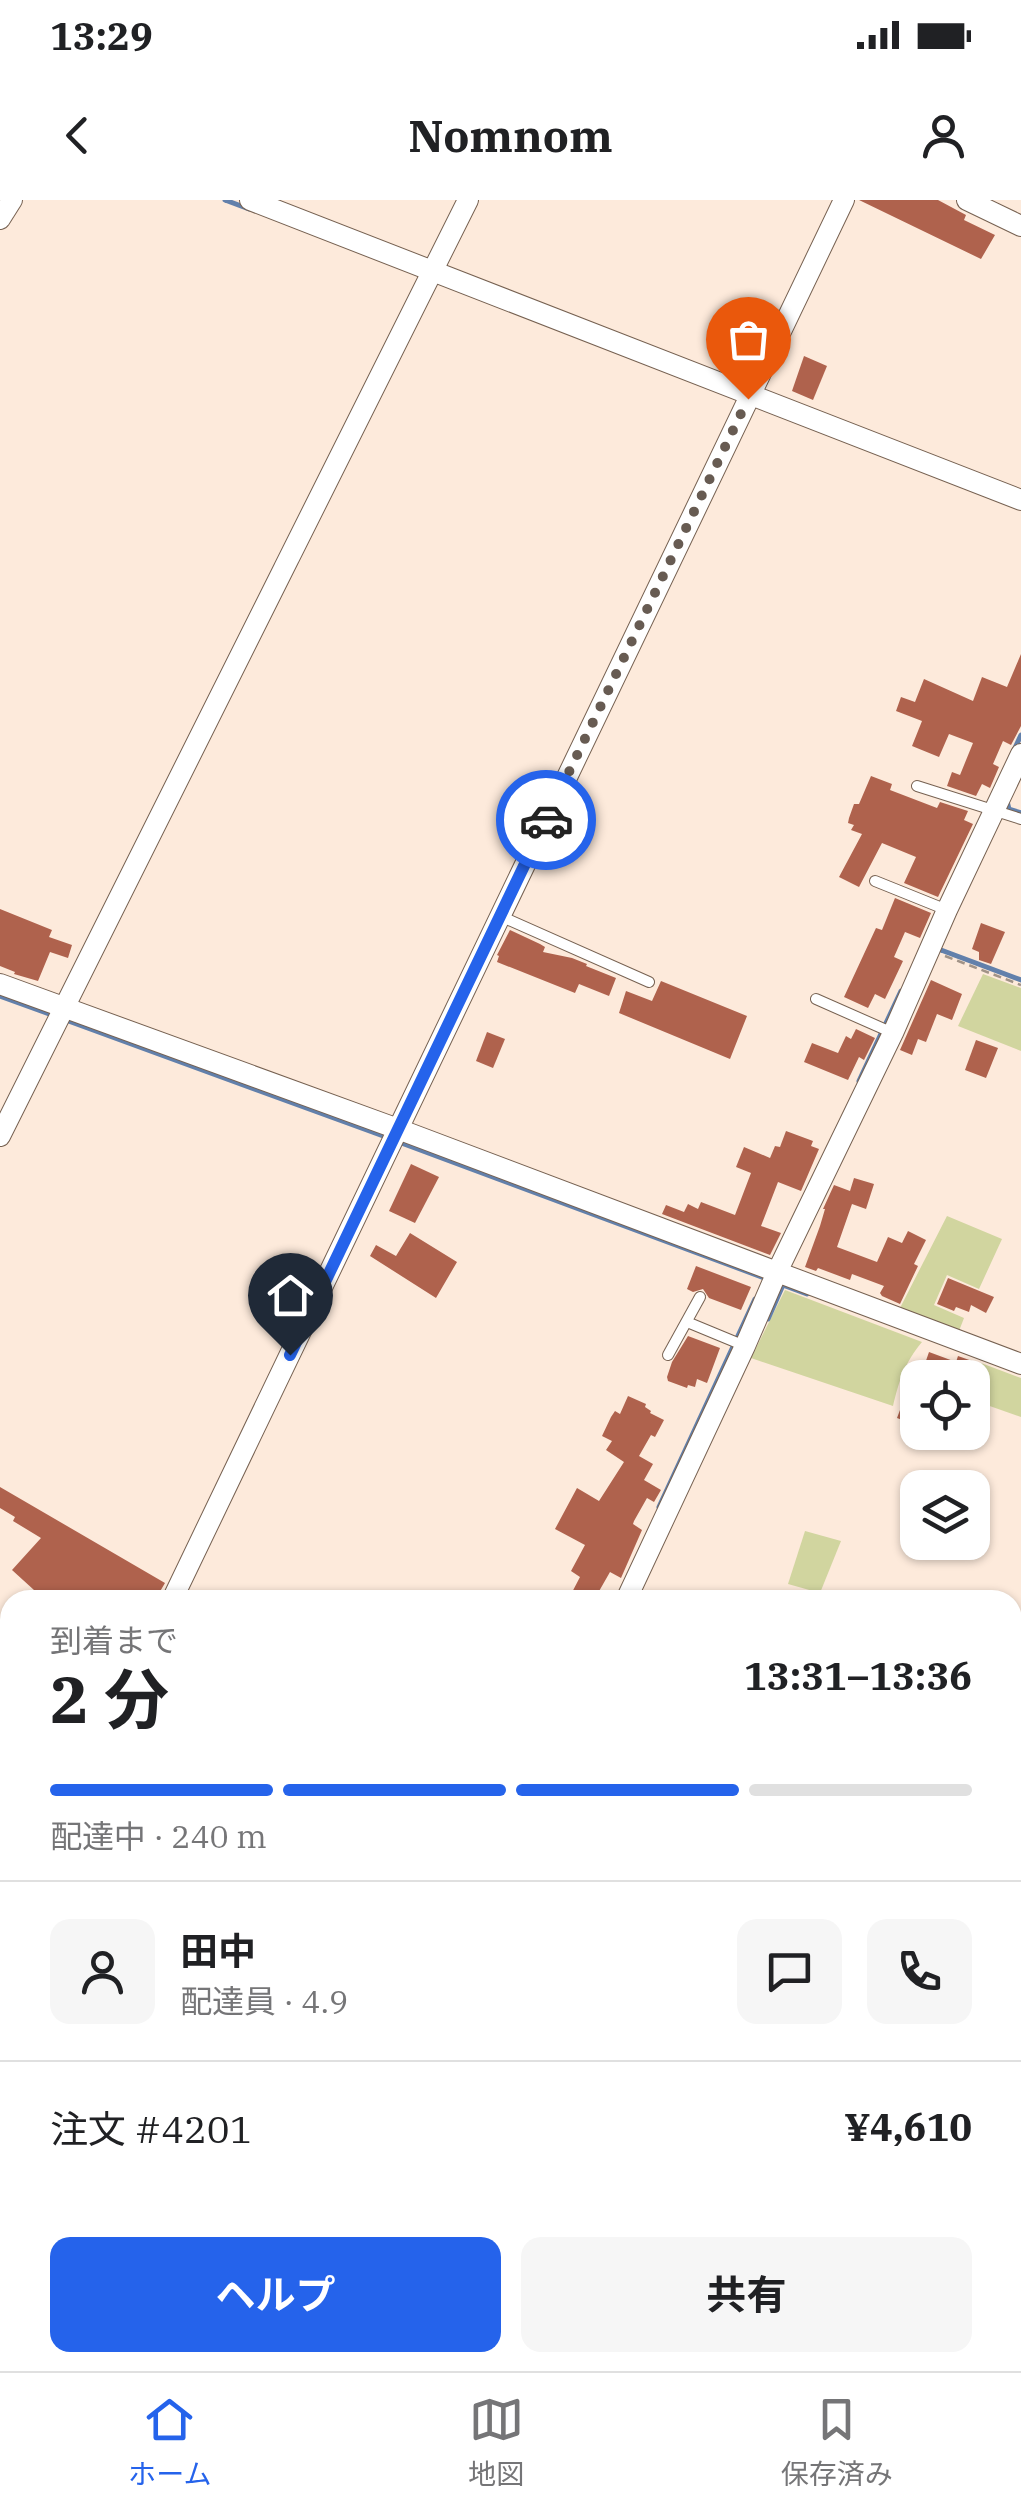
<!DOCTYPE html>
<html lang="ja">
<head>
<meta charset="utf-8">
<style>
  body { margin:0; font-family:"IBM Plex Serif","Noto Sans JP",serif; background:#f6f6f6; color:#202124; height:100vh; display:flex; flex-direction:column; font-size:38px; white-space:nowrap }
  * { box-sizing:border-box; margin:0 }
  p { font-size:32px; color:#757577 }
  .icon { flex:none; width:55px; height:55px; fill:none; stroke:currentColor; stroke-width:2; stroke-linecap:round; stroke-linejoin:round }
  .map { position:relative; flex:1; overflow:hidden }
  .sheet { position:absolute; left:0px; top:1390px; width:1022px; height:782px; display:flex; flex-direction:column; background:#fff; border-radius:30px 30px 0 0; box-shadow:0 2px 8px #0004 }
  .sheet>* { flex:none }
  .buttons { position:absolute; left:900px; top:1160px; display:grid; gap:20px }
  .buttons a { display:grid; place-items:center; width:90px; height:90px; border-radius:20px; background:#fff; box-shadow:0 2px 8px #0004; font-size:50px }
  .pin { position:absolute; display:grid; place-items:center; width:85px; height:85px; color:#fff; margin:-102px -42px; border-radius:50% 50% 50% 0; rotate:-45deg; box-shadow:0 0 10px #0007 }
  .pin .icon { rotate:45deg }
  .courier { position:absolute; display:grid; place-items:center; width:100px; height:100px; margin:-50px; border:8px solid #2563eb; border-radius:50%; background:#fff; color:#222; box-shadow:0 2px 12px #0007 }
  .head em { font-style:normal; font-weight:700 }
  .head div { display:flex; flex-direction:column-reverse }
  .head { display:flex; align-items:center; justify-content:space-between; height:170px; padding:0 50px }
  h1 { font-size:65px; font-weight:700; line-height:75px }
  .bar { display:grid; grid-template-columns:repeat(4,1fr); gap:15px 10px; align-content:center; height:120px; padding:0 50px }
  .bar i { height:12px; border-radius:8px; background:#e0e0e0 }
  .bar .active { background:#2563eb }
  .bar p { grid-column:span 4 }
  .line { display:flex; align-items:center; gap:25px; padding:0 50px; border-top:2px solid #e0e0e0 }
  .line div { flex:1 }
  .round { display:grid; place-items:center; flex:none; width:105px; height:105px; border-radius:20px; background:#f6f6f6 }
  .action { display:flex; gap:20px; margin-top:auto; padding:20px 50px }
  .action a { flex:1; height:115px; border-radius:20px; background:#2563eb; color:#fff; font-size:40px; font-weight:700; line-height:115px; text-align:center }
  .action a+a { background:#f6f6f6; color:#202124 }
  .status { display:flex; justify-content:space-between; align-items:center; height:70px; padding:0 50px; background:#fff; direction:ltr }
  .status svg { height:28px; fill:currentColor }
  header { display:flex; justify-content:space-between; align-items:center; height:130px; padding:0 50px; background:#fff; font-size:45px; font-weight:700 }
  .dock { display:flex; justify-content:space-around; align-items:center; height:140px; border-top:2px solid #e0e0e0; background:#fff; font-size:28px; color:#757577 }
  .dock a { display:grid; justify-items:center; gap:5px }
  .dock .active { color:#2563eb }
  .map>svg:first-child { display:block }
</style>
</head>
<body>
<div class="status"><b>13:29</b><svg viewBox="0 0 49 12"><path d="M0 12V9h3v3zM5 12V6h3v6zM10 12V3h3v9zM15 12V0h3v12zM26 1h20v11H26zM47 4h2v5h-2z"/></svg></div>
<header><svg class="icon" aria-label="back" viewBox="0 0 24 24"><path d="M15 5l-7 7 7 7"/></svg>Nomnom<svg class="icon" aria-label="person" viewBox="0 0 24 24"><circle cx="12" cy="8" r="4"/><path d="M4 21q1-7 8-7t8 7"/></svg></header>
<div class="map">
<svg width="1021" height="2171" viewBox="0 0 1021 2171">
  <rect width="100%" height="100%" fill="#fdeadb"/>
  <g fill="#d1d59f">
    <polygon points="983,774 1021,788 1021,851 958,826"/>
    <polygon points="947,1016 1002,1039 979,1089 947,1075 934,1105 964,1118 959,1131 900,1108"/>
    <path d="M785,1090L922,1142C905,1162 899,1181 893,1206L751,1158Z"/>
    <polygon points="981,1163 1021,1178 1021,1217 984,1204 973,1217 973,1187"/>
    <polygon points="805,1331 841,1341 820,1393 788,1384"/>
  </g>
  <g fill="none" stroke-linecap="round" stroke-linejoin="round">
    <g stroke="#6280ab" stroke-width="5">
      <polyline points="225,0 249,9"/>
      <polyline points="1014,550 1021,535"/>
      <polyline points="1007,601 1009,609 1021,613"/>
      <polyline points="941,750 1021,780"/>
      <polyline points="0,796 52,815"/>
      <polyline points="63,819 386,937"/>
      <polyline points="859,881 901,791"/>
      <polyline points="396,941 770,1080"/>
      <polyline points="780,1084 807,1094"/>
      <polyline points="768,1119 783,1085"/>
      <polyline points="659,1307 755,1099"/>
      <polyline points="0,1788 10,1778"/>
      <polyline points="0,2022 10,2031"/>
      <polyline points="0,2130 10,2120"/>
      <polyline points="149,2162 158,2171"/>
      <polyline points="629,2162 637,2171"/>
    </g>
  </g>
  <g fill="#af624d">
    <polygon points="859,0 938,0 966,15 964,20 995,35 981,59"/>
    <polygon points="804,156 827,166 813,200 792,191"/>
    <polygon points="1021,454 1021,526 1011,545 1003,541 993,564 999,567 990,588 982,584 976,596 947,586 952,572 960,575 973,543 949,534 939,557 912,546 922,521 896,511 901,497 915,502 924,479 973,501 982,477 1007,487"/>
    <polygon points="871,576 892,584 890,590 937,608 940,602 968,611 964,620 973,624 938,697 904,683 916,657 882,643 859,687 839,677 862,634 851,630 854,625 848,623 849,618 854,604 859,604"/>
    <polygon points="895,698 931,713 920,738 905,732 894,757 903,761 885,799 875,794 868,808 844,797 876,728 882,730"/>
    <polygon points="0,709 52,730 49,737 72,745 68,758 50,752 38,781 14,774 15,772 0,766"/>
    <polygon points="981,723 1005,732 991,764 979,760 979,752 972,749"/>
    <polygon points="510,730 540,744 545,747 543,752 572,758 587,764 586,766 616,778 609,796 579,784 575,793 497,762 499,756 497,755"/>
    <polygon points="931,780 962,794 952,820 937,814 926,842 918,839 912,855 900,850"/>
    <polygon points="661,781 747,816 730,859 619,813 626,791 652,801"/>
    <polygon points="856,829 875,838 864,860 859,857 848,880 804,862 812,843 838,853 846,836 851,839"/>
    <polygon points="487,832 505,839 493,868 476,861"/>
    <polygon points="976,840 998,848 986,878 965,870"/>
    <polygon points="786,931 813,941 811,946 819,949 801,991 778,982 761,1026 781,1033 770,1055 662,1014 666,1005 684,1012 688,1004 698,1009 701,1002 735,1015 751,973 736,967 744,947 770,958 775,946 780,947"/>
    <polygon points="411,964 439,977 415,1023 389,1011"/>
    <polygon points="854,978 874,984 866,1009 852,1004 837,1047 877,1062 888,1037 902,1043 908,1031 926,1040 914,1064 918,1066 900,1104 882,1096 880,1093 884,1086 852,1074 850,1080 818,1068 816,1071 805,1067 820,1026 825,1009 823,1009 834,985 850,991"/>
    <polygon points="410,1033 457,1062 436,1098 370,1056 376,1045 396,1056"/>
    <polygon points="696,1066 751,1087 741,1110 709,1098 703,1089 693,1092 687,1089"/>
    <polygon points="948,1078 994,1097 986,1113 971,1105 969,1112 956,1107 954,1111 937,1104"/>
    <polygon points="688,1136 720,1148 707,1183 697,1179 695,1187 688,1185 687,1188 668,1181 667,1177 672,1162"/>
    <polygon points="929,1152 956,1162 958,1156 975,1162 969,1178 920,1178"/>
    <polygon points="916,1167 918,1167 918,1226 897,1218"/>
    <polygon points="628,1196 646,1204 645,1207 651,1211 650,1213 664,1220 655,1237 651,1235 639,1256 653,1264 644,1280 661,1290 654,1302 647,1298 634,1321 633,1324 642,1330 621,1378 610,1372 594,1400 568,1400 580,1377 571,1371 585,1345 555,1329 577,1288 599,1301 624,1262 606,1250 612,1241 602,1236 611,1217 615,1211 620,1214"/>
    <polygon points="0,1287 165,1383 155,1400 147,1400 133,1392 128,1400 45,1400 12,1370 41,1338 13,1321 15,1317 0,1308"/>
  </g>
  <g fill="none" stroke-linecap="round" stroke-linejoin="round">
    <g stroke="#766151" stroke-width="12">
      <g id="service">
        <polyline points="917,586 1021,619"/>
        <polyline points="875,681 947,710"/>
        <polyline points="500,716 649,782"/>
        <polyline points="816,799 893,833"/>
        <polyline points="687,1122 745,1146"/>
        <polyline points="668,1155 700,1097"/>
        <polyline points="758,2171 763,2162"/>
      </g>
    </g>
    <g stroke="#766151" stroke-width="22">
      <g id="minor">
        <polyline points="250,0 1021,300"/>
        <polyline points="967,0 1021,26"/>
        <polyline points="0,19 12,0"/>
        <polyline points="1021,554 947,710 893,833 777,1072 1021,1164"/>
        <polyline points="0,784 398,929 777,1072 745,1146 626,1400"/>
        <polyline points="0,936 468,0"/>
        <polyline points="172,1400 844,0"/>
        <polyline points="1012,1626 1021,1615"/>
        <polyline points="1,1757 10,1738"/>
        <polyline points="781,2162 796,2171"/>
        <polyline points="262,2171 266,2162"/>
      </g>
    </g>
    <g stroke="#a19387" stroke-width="2.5" stroke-dasharray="8 5" stroke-linecap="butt">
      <polyline points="945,756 1021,785"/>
      <polyline points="0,1797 10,1786"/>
      <polyline points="585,2171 592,2162"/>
    </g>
    <use href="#service" stroke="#fff" stroke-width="10"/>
    <use href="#minor" stroke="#fff" stroke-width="20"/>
  </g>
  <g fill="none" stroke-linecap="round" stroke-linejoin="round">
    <polyline stroke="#675b52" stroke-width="10" stroke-dasharray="0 18" points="546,620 748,199"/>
    <polyline stroke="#2563eb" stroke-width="12" points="290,1155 546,620"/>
  </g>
</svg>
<div class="buttons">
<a><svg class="icon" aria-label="locate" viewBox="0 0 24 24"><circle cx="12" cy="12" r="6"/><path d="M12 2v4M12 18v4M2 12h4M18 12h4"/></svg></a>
<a><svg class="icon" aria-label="layers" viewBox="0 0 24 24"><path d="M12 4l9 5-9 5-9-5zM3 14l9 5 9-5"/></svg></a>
</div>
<div class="pin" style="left:748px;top:199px;background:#ea580c"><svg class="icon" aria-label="bag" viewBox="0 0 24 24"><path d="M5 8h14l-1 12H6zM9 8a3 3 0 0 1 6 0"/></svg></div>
<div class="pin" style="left:290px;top:1155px;background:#1f2937"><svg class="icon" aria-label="home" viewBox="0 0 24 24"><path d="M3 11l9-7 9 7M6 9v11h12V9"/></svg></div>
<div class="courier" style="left:546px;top:620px"><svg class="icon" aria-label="car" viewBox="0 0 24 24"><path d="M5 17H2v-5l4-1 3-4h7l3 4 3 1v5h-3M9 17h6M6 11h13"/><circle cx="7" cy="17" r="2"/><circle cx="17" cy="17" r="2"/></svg></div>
<section class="sheet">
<div class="head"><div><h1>2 分</h1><p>到着まで</p></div><em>13:31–13:36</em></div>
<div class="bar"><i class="active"></i><i class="active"></i><i class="active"></i><i></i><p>配達中 · 240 m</p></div>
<div class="line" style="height:180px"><a class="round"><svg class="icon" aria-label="person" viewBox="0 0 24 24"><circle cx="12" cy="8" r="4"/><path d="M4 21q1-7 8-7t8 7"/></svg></a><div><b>田中</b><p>配達員 · 4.9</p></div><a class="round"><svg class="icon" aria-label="chat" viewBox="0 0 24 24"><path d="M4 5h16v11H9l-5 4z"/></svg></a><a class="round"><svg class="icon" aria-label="phone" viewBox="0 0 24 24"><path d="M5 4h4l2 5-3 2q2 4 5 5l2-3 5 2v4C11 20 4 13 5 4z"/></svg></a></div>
<div class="line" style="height:130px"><div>注文 #4201</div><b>¥4,610</b></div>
<div class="action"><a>ヘルプ</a><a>共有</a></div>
</section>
</div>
<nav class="dock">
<a class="active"><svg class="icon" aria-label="home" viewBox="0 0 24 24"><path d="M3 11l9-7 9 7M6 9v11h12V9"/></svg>ホーム</a>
<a><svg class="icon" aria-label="map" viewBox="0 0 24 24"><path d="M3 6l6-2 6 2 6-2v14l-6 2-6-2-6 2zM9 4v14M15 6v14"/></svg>地図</a>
<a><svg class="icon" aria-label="saved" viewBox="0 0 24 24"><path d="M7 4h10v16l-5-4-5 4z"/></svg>保存済み</a>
</nav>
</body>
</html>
